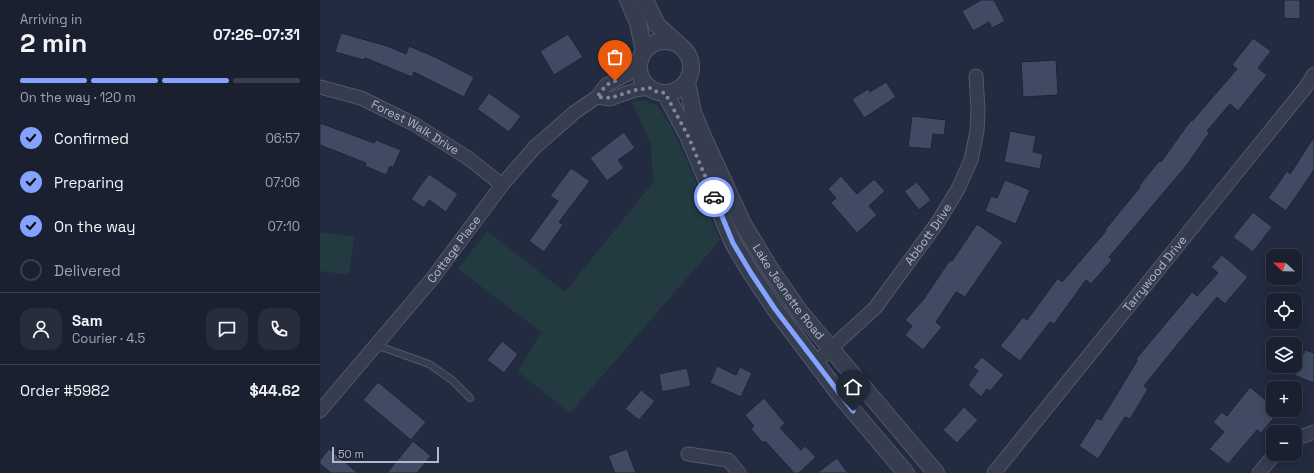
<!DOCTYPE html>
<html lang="en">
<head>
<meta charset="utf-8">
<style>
  body { margin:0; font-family:"Space Grotesk",sans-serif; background:#272d3c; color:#f1f3f6; height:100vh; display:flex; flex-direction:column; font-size:15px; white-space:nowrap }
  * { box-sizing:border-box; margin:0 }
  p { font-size:13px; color:#9fa3ab }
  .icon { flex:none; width:22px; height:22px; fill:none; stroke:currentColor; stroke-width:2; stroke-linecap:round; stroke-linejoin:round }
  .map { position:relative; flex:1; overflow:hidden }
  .details { display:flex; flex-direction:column; background:#1a2030; width:320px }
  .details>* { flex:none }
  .needle { width:26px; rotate:292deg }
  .tools { position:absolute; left:946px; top:249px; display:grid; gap:8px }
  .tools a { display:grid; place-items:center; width:36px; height:36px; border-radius:8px; background:#1a2030; box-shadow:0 2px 10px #0003,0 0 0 1px #383e4c; font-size:20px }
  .scale { position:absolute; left:12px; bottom:10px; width:107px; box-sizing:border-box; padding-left:4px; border:2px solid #b2b8ca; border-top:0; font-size:11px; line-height:14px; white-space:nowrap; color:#b2b8ca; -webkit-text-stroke:3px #1b2234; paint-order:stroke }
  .pin { position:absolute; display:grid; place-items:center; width:34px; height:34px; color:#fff; margin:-41px -17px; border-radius:50% 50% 50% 0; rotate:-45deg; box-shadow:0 0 4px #0007 }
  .pin .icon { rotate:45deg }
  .courier { position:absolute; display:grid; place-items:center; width:40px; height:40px; margin:-20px; border:3px solid #83a3ff; border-radius:50%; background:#fff; color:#222; box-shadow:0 1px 5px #0007 }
  .summary em { font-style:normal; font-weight:700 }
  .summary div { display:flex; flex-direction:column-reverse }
  .summary { display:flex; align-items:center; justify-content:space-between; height:68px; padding:0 20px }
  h1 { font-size:26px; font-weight:700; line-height:30px }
  .bar { display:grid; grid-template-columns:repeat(4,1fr); gap:6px 4px; align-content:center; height:48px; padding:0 20px }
  .bar i { height:5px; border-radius:3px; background:#383e4c }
  .bar .active { background:#83a3ff }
  .bar p { grid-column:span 4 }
  .line { display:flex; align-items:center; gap:10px; padding:0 20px; border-top:1px solid #383e4c }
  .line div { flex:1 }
  .round { display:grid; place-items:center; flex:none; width:42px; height:42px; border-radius:12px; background:#272d3c }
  ol { padding:0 20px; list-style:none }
  li { display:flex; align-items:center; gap:12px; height:44px }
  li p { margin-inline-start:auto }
  li .icon { padding:4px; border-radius:50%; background:#83a3ff; color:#111; stroke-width:4 }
  li:last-child { color:#9fa3ab }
  li i { width:22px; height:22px; border:2px solid #383e4c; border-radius:50% }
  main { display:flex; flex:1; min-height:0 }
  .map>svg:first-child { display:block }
</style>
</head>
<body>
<main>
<section class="details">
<div class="summary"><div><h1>2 min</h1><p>Arriving in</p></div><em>07:26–07:31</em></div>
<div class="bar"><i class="active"></i><i class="active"></i><i class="active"></i><i></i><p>On the way · 120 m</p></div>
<ol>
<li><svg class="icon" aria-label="check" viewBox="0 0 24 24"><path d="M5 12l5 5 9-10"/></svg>Confirmed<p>06:57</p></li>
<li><svg class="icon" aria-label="check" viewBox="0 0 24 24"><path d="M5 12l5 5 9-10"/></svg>Preparing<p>07:06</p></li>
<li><svg class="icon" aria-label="check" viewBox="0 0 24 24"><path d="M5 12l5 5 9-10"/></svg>On the way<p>07:10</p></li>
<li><i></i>Delivered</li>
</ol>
<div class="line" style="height:72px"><a class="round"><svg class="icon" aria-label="person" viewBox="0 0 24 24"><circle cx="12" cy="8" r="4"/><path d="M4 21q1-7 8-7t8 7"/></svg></a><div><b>Sam</b><p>Courier · 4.5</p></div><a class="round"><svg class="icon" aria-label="chat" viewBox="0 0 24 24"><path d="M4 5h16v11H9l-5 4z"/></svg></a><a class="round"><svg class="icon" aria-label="phone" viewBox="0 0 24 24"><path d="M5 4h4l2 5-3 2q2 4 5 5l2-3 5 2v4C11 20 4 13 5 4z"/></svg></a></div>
<div class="line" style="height:52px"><div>Order #5982</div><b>$44.62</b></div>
</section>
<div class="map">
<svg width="994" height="473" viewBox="0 0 994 473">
  <rect width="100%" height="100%" fill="#222b40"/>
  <g fill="#243a41">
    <polygon points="325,100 338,106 351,126 362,149 400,240 250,413 198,372 221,332 138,269 167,231 245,292 334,181 330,142 312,102"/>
    <polygon points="0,232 34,237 29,275 0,271"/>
  </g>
  <g fill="#404a62" stroke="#1d2436">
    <polygon points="661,0 674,0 685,21 672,28 669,22 653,31 642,11"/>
    <polygon points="964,0 980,0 980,19 964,18"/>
    <polygon points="21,33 67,46 86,54 89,46 115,57 154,77 144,97 94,72 92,77 45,58 44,60 15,52"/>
    <polygon points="248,34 263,57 234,75 220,51"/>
    <polygon points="933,38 951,51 938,68 947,75 918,111 910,104 887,131 889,133 867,165 789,257 792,260 771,284 766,280 734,324 730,322 700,361 680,346 703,317 707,320 738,278 742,282 786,231 785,230 820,187 819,186 839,161 841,162 871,120 872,121 917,69 912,65"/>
    <polygon points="736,60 738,95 703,97 701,62"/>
    <polygon points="566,82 576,97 544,118 532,99 548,89 550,92"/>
    <polygon points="169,93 201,116 189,132 157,109"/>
    <polygon points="592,116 626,120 624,135 613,134 611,149 588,147"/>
    <polygon points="0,123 54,143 56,140 81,150 73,168 70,166 66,175 45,166 46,163 0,145"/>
    <polygon points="690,131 716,136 713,152 723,154 720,169 684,162"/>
    <polygon points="304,132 315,148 298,160 304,168 287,181 270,158"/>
    <polygon points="994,137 994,170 966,211 948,198 967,171 970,174"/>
    <polygon points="251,168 270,181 239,222 243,225 224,252 209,241 238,201 230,196"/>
    <polygon points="109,174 138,194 126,212 109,200 104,208 91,199"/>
    <polygon points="521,176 537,194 554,179 565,191 549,206 557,215 537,233 511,203 516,198 508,189"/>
    <polygon points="685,180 710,190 696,224 665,211 671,196 677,198"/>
    <polygon points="597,182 611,200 599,210 584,191"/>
    <polygon points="933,212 952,227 933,252 913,237"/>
    <polygon points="657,224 683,242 645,297 636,292 616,322 622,327 603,350 585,335 592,326 585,320 603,300 630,260 632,261"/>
    <polygon points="902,255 928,277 905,304 897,297 857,345 824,386 828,389 810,419 805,417 778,459 759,446 777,418 781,420 817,361 816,359 872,292 877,296 898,273 891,267"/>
    <polygon points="182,341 198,354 184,373 167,360"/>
    <polygon points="985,350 994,353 994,383 974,375"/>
    <polygon points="662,357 684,375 670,391 667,389 661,397 648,385 658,371 653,367"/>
    <polygon points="397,366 416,375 420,367 432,373 421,397 390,383"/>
    <polygon points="367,368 371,386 342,392 339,374"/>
    <polygon points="58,382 106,422 91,440 43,400"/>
    <polygon points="930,387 953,406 953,410 957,410 959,412 941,433 937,430 908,464 889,449 904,432 893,422 902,412 907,416"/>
    <polygon points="321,390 335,401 319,420 305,409"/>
    <polygon points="444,398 465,423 460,428 481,450 485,446 496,457 479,473 474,473 445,441 443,443 431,429 434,426 425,415"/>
    <polygon points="644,407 658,420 637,443 623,430"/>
    <polygon points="93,441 111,456 97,473 67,473"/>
    <polygon points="9,449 38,473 11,473 0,464 0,460"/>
    <polygon points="307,449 316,473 295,473 288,456"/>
    <polygon points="517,458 528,473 497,473"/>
  </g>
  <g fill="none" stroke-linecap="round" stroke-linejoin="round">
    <g stroke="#51586a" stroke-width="8">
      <polyline id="service" points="56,345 109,364 132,380 150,398"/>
    </g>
    <g stroke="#51586a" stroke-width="15">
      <g id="minor">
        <path id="s1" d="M0,87L41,98L94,124L148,158L182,185"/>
        <polyline points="277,97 290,99 315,90 330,88"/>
        <path id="s2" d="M496,362L555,308L618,222L638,189L651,160L657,131L658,110L656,76"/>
        <path id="s3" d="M0,411L112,279L182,185L215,147L255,112L277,97L286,85L306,75L319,66"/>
        <polyline points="975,439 994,432"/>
        <polyline points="368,454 408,460 419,473"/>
        <path id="s4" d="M674,473L985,88L994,74"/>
        <polyline points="939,473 955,454"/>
      </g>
    </g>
    <g stroke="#51586a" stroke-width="18">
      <g id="tertiary">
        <polyline points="308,0 318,23 324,51"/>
        <polyline points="325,0 337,25 357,43"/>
        <circle cx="345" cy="67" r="26"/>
        <path id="s5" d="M367,82L373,112L381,132L423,224L449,267L480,312L616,473"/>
        <polyline points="345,93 368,136 413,243 431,273 455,309 523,399 586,473"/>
      </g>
    </g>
    <use href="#service" stroke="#363d4f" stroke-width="6"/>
    <use href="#minor" stroke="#363d4f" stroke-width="13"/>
    <use href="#tertiary" stroke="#363d4f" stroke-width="16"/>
  </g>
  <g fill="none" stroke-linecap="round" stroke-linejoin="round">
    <polyline stroke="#80879a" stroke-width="4" stroke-dasharray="0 7.2" points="295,81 286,85 277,97 290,98 315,90 330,88 337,92 345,93 368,136 394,197"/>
    <polyline stroke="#83a3ff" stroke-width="5" points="394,197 413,243 431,273 455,309 533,411"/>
  </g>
  <g text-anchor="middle" stroke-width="4" stroke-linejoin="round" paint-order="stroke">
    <g font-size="12" fill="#b2b8ca" stroke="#1b2234">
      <text dy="4" stroke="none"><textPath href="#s1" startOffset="104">Forest Walk Drive</textPath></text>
      <text dy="4" stroke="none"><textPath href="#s2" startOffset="171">Abbott Drive</textPath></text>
      <text dy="4" stroke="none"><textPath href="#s3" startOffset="210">Cottage Place</textPath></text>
      <text dy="4" stroke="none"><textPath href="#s4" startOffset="256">Tarrywood Drive</textPath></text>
      <text dy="4" stroke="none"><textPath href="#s5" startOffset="235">Lake Jeanette Road</textPath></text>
    </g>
  </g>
</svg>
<div class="tools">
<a><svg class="needle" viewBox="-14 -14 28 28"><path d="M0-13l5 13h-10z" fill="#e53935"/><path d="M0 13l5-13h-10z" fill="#9fa3ab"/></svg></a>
<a><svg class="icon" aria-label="locate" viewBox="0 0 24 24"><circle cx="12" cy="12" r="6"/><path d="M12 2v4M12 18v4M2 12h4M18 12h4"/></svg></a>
<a><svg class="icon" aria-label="layers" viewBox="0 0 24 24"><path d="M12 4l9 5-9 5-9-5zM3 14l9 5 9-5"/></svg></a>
<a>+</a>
<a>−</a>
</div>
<div class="scale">50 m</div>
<div class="pin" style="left:295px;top:81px;background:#ea580c"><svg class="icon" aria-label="bag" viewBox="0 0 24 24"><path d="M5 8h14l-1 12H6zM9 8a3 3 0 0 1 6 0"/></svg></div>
<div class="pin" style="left:533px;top:411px;background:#1f2937"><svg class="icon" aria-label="home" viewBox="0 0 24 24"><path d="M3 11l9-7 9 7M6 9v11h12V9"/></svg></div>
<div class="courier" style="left:394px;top:197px"><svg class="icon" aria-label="car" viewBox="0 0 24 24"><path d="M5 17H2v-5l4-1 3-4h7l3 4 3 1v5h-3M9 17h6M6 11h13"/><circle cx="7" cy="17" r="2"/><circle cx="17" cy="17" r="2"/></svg></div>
</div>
</main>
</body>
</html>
